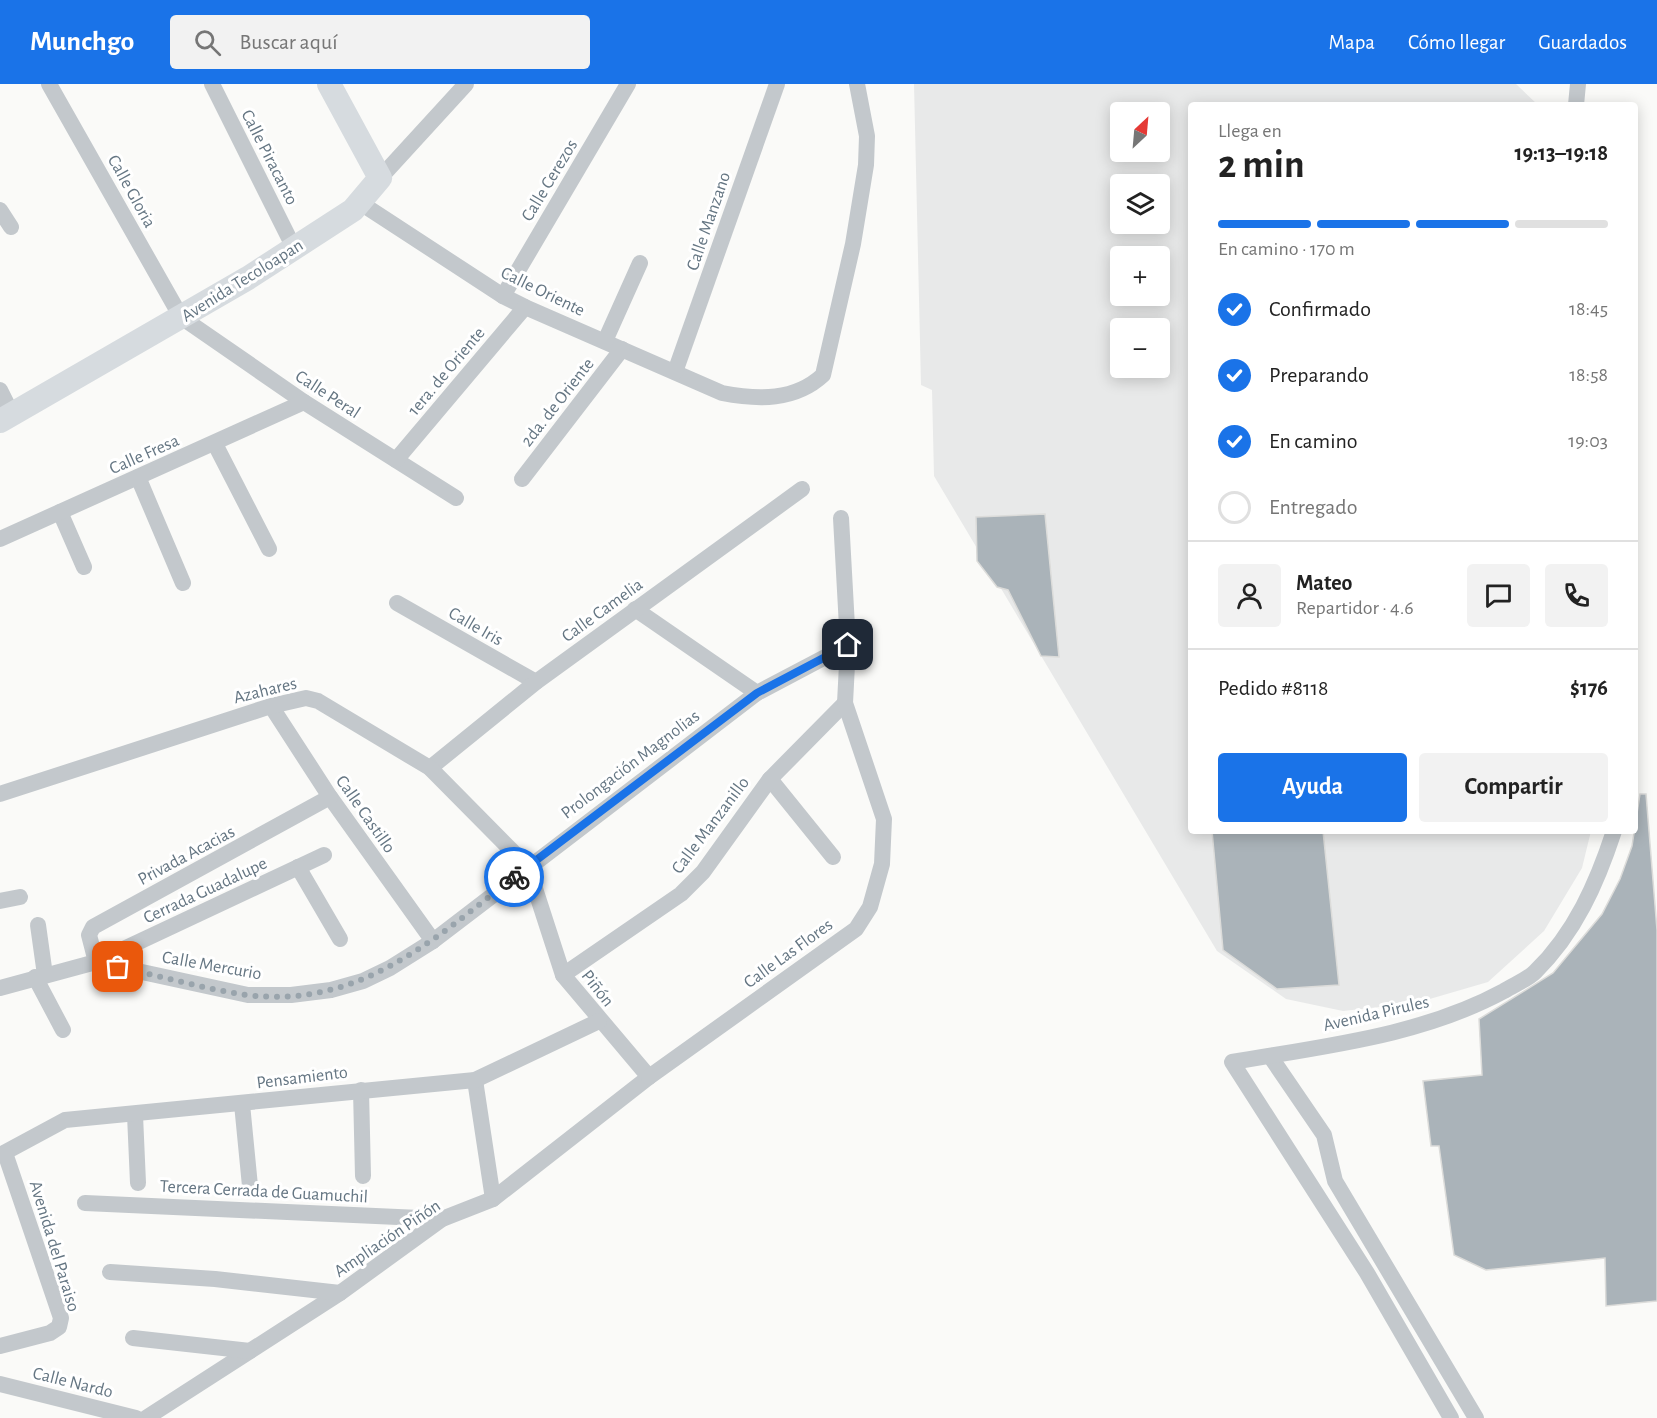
<!DOCTYPE html>
<html lang="es">
<head>
<meta charset="utf-8">
<style>
  body { margin:0; font-family:"Alegreya Sans",sans-serif; background:#f2f2f2; color:#222; height:100vh; display:flex; flex-direction:column; font-size:22px; white-space:nowrap }
  * { box-sizing:border-box; margin:0 }
  p { font-size:20px; color:#767676 }
  .icon { flex:none; width:33px; height:33px; fill:none; stroke:currentColor; stroke-width:2; stroke-linecap:round; stroke-linejoin:round }
  .map { position:relative; flex:1; overflow:hidden }
  .sheet { position:absolute; left:1188px; top:18px; width:450px; height:732px; display:flex; flex-direction:column; background:#fff; border-radius:6px; box-shadow:0 3px 15px #0003 }
  .sheet>* { flex:none }
  .needle { width:39px; rotate:26deg }
  .controls { position:absolute; left:1110px; top:18px; display:grid; gap:12px }
  .controls a { display:grid; place-items:center; width:60px; height:60px; border-radius:6px; background:#fff; box-shadow:0 3px 15px #0003; font-size:30px }
  .pin { position:absolute; display:grid; place-items:center; width:51px; height:51px; color:#fff; margin:-26px; border-radius:12px; box-shadow:0 3px 9px #0006 }
  .courier { position:absolute; display:grid; place-items:center; width:60px; height:60px; margin:-30px; border:4px solid #1a73e8; border-radius:50%; background:#fff; color:#222; box-shadow:0 2px 8px #0007 }
  .headline em { font-style:normal; font-weight:700 }
  .headline div { display:flex; flex-direction:column-reverse }
  .headline { display:flex; align-items:center; justify-content:space-between; height:102px; padding:0 30px }
  h1 { font-size:39px; font-weight:700; line-height:45px }
  .bar { display:grid; grid-template-columns:repeat(4,1fr); gap:9px 6px; align-content:center; height:72px; padding:0 30px }
  .bar i { height:8px; border-radius:4px; background:#e0e0e0 }
  .bar .current { background:#1a73e8 }
  .bar p { grid-column:span 4 }
  .line { display:flex; align-items:center; gap:15px; padding:0 30px; border-top:2px solid #e0e0e0 }
  .line div { flex:1 }
  .round { display:grid; place-items:center; flex:none; width:63px; height:63px; border-radius:6px; background:#f2f2f2 }
  ol { padding:0 30px; list-style:none }
  li { display:flex; align-items:center; gap:18px; height:66px }
  li p { margin-inline-start:auto }
  li .icon { padding:6px; border-radius:50%; background:#1a73e8; color:#fff; stroke-width:4 }
  li:last-child { color:#767676 }
  li i { width:33px; height:33px; border:3px solid #e0e0e0; border-radius:50% }
  .primary-button { display:flex; gap:12px; margin-top:auto; padding:12px 30px }
  .primary-button a { flex:1; height:69px; border-radius:6px; background:#1a73e8; color:#fff; font-size:24px; font-weight:700; line-height:69px; text-align:center }
  .primary-button a+a { background:#f2f2f2; color:#222 }
  header { display:flex; align-items:center; gap:36px; box-sizing:border-box; height:84px; padding:0 30px; background:#1a73e8; color:#fff }
  header strong { font-size:28px }
  nav { display:flex; gap:33px; margin-inline-start:auto; font-size:21px }
  .search { width:420px; height:54px; background:#f2f2f2; display:flex; align-items:center; gap:15px; box-sizing:border-box; padding:0 21px; border-radius:6px; color:#767676; font-size:22px }
  .map>svg:first-child { display:block }
</style>
</head>
<body>
<header>
<strong>Munchgo</strong>
<div class="search"><svg class="icon" aria-label="search" viewBox="0 0 24 24"><circle cx="10" cy="10" r="6"/><path d="M15 15l6 6"/></svg>Buscar aquí</div>
<nav><a>Mapa</a><a>Cómo llegar</a><a>Guardados</a></nav>
</header>
<div class="map">
<svg width="1657" height="1334" viewBox="0 0 1657 1334">
  <rect width="100%" height="100%" fill="#fafaf8"/>
  <path fill="#e8e9e9" fill-rule="evenodd" d="M914,0H1516L1538,21H1191V747H1591L1582,784L1544,847L1488,898L1416,919L1343,927L1286,915L1217,867L934,392L932,306L921,301ZM1120,28H1160V68H1120ZM1120,100H1160V140H1120ZM1120,172H1160V212H1120ZM1120,244H1160V284H1120Z"/>
  <g fill="#aab3b9" stroke="#dcdcda" stroke-width="1.5">
    <polygon points="1045,430 1059,573 1041,572 1008,506 997,503 977,477 976,433"/>
    <polygon points="1640,710 1646,710 1657,846 1657,1217 1606,1222 1605,1174 1486,1186 1454,1171 1439,1062 1431,1062 1423,997 1482,991 1479,935 1553,889 1602,830 1620,795 1632,762"/>
    <polygon points="1212,747 1323,747 1339,901 1277,905 1223,866"/>
  </g>
  <g fill="none" stroke-linecap="round" stroke-linejoin="round">
    <g stroke="#c3c8cc" stroke-width="16">
      <polyline points="49,0 181,233 304,318 456,414"/>
      <polyline points="212,0 294,164"/>
      <polyline points="1576,21 1578,0"/>
      <polyline points="380,94 466,0"/>
      <path d="M359,118L503,212L525,223L722,309C758,316 795,317 823,291L853,160L866,81L867,52L857,0"/>
      <polyline points="0,126 11,143"/>
      <polyline points="503,212 628,0"/>
      <polyline points="605,257 640,179"/>
      <polyline points="675,288 777,0"/>
      <polyline points="0,306 13,332"/>
      <polyline points="215,360 269,465"/>
      <polyline points="396,376 525,223"/>
      <polyline points="138,393 183,499"/>
      <polyline points="522,395 622,265"/>
      <polyline points="60,428 84,483"/>
      <polyline points="0,455 304,318"/>
      <polyline points="397,519 536,598"/>
      <polyline points="635,525 757,609"/>
      <polyline points="271,622 330,713 433,857"/>
      <polyline points="430,684 536,598 802,405"/>
      <polyline points="770,695 833,773"/>
      <polyline points="0,710 271,622 306,614 318,617 430,684 528,783 563,891 649,993 493,1115 442,1135 340,1209 146,1334"/>
      <polyline points="324,771 96,878 89,851 93,843 330,713"/>
      <polyline points="298,783 340,855"/>
      <polyline points="0,817 20,813"/>
      <polyline points="38,841 45,891"/>
      <polyline points="563,891 681,810 703,788 770,695 845,619"/>
      <polyline points="35,893 63,946"/>
      <polyline points="0,904 96,878 248,911 291,911 331,906 363,897 390,884 433,857 757,609 848,561"/>
      <polyline points="1270,972 1324,1051 1335,1097 1476,1334"/>
      <polyline points="649,993 856,845 870,823 882,780 884,735 845,619 848,561 841,434"/>
      <polyline points="475,996 493,1115"/>
      <polyline points="361,1006 363,1092"/>
      <polyline points="242,1020 250,1102"/>
      <polyline points="135,1031 138,1099"/>
      <polyline points="0,1071 65,1036 475,996 599,937"/>
      <polyline points="85,1119 442,1135"/>
      <polyline points="110,1188 215,1195 340,1209"/>
      <polyline points="133,1254 250,1267"/>
      <polyline points="0,1262 50,1249 59,1243 61,1234 5,1069"/>
      <polyline points="0,1300 136,1334"/>
      <path d="M1451,1334L1367,1189L1232,978C1324,962 1421,952 1504,907C1513,901 1527,896 1535,888C1575,849 1597,799 1614,747"/>
    </g>
    <polyline stroke="#d6dbdf" stroke-width="24" points="0,337 248,194 353,126 380,94 329,0"/>
  </g>
  <g fill="none" stroke-linecap="round" stroke-linejoin="round">
    <path stroke="#99a4ac" stroke-width="6" stroke-dasharray="0 10.8" d="M118,883C161,892 204,905 247,911C358,925 434,856 514,793"/>
    <polyline stroke="#1a73e8" stroke-width="8" points="514,793 757,609 848,561"/>
  </g>
  <g text-anchor="middle" stroke-width="6" stroke-linejoin="round" paint-order="stroke">
    <g font-size="18" fill="#657683" stroke="#fff">
      <text transform="translate(270 73) rotate(63)" y="6">Calle Piracanto</text>
      <text transform="translate(549 96) rotate(-59)" y="6">Calle Cerezos</text>
      <text transform="translate(132 107) rotate(61)" y="6">Calle Gloria</text>
      <text transform="translate(708 137) rotate(-71)" y="6">Calle Manzano</text>
      <text transform="translate(242 196) rotate(-32)" y="6">Avenida Tecoloapan</text>
      <text transform="translate(543 207) rotate(26)" y="6">Calle Oriente</text>
      <text transform="translate(446 287) rotate(-50)" y="6">1era. de Oriente</text>
      <text transform="translate(328 310) rotate(33)" y="6">Calle Peral</text>
      <text transform="translate(557 318) rotate(-52)" y="6">2da. de Oriente</text>
      <text transform="translate(144 370) rotate(-24)" y="6">Calle Fresa</text>
      <text transform="translate(602 526) rotate(-36)" y="6">Calle Camelia</text>
      <text transform="translate(476 542) rotate(30)" y="6">Calle Iris</text>
      <text transform="translate(265 606) rotate(-14)" y="6">Azahares</text>
      <text transform="translate(630 680) rotate(-37)" y="6">Prolongación Magnolias</text>
      <text transform="translate(366 730) rotate(55)" y="6">Calle Castillo</text>
      <text transform="translate(710 741) rotate(-53)" y="6">Calle Manzanillo</text>
      <text transform="translate(186 771) rotate(-28)" y="6">Privada Acacias</text>
      <text transform="translate(205 806) rotate(-25)" y="6">Cerrada Guadalupe</text>
      <text transform="translate(788 869) rotate(-36)" y="6">Calle Las Flores</text>
      <text transform="translate(212 881) rotate(10)" y="6">Calle Mercurio</text>
      <text transform="translate(598 904) rotate(52)" y="6">Piñón</text>
      <text transform="translate(1376 929) rotate(-13)" y="6">Avenida Pirules</text>
      <text transform="translate(302 993) rotate(-7)" y="6">Pensamiento</text>
      <text transform="translate(264 1107) rotate(3)" y="6">Tercera Cerrada de Guamuchil</text>
      <text transform="translate(387 1154) rotate(-34)" y="6">Ampliación Piñón</text>
      <text transform="translate(55 1162) rotate(73)" y="6">Avenida del Paraiso</text>
      <text transform="translate(73 1298) rotate(14)" y="6">Calle Nardo</text>
    </g>
  </g>
</svg>
<div class="controls">
<a><svg class="needle" viewBox="-14 -14 28 28"><path d="M0-13l5 13h-10z" fill="#e53935"/><path d="M0 13l5-13h-10z" fill="#767676"/></svg></a>
<a><svg class="icon" aria-label="layers" viewBox="0 0 24 24"><path d="M12 4l9 5-9 5-9-5zM3 14l9 5 9-5"/></svg></a>
<a>+</a>
<a>−</a>
</div>
<div class="pin" style="left:118px;top:883px;background:#ea580c"><svg class="icon" aria-label="bag" viewBox="0 0 24 24"><path d="M5 8h14l-1 12H6zM9 8a3 3 0 0 1 6 0"/></svg></div>
<div class="pin" style="left:848px;top:561px;background:#1f2937"><svg class="icon" aria-label="home" viewBox="0 0 24 24"><path d="M3 11l9-7 9 7M6 9v11h12V9"/></svg></div>
<div class="courier" style="left:514px;top:793px"><svg class="icon" aria-label="bike" viewBox="0 0 24 24"><circle cx="6" cy="16" r="4"/><circle cx="18" cy="16" r="4"/><path d="M6 16l4-8h5l3 8M10 8l3 8H6M13 5h3"/></svg></div>
<section class="sheet">
<div class="headline"><div><h1>2 min</h1><p>Llega en</p></div><em>19:13–19:18</em></div>
<div class="bar"><i class="current"></i><i class="current"></i><i class="current"></i><i></i><p>En camino · 170 m</p></div>
<ol>
<li><svg class="icon" aria-label="check" viewBox="0 0 24 24"><path d="M5 12l5 5 9-10"/></svg>Confirmado<p>18:45</p></li>
<li><svg class="icon" aria-label="check" viewBox="0 0 24 24"><path d="M5 12l5 5 9-10"/></svg>Preparando<p>18:58</p></li>
<li><svg class="icon" aria-label="check" viewBox="0 0 24 24"><path d="M5 12l5 5 9-10"/></svg>En camino<p>19:03</p></li>
<li><i></i>Entregado</li>
</ol>
<div class="line" style="height:108px"><a class="round"><svg class="icon" aria-label="person" viewBox="0 0 24 24"><circle cx="12" cy="8" r="4"/><path d="M4 21q1-7 8-7t8 7"/></svg></a><div><b>Mateo</b><p>Repartidor · 4.6</p></div><a class="round"><svg class="icon" aria-label="chat" viewBox="0 0 24 24"><path d="M4 5h16v11H9l-5 4z"/></svg></a><a class="round"><svg class="icon" aria-label="phone" viewBox="0 0 24 24"><path d="M5 4h4l2 5-3 2q2 4 5 5l2-3 5 2v4C11 20 4 13 5 4z"/></svg></a></div>
<div class="line" style="height:78px"><div>Pedido #8118</div><b>$176</b></div>
<div class="primary-button"><a>Ayuda</a><a>Compartir</a></div>
</section>
</div>
</body>
</html>
